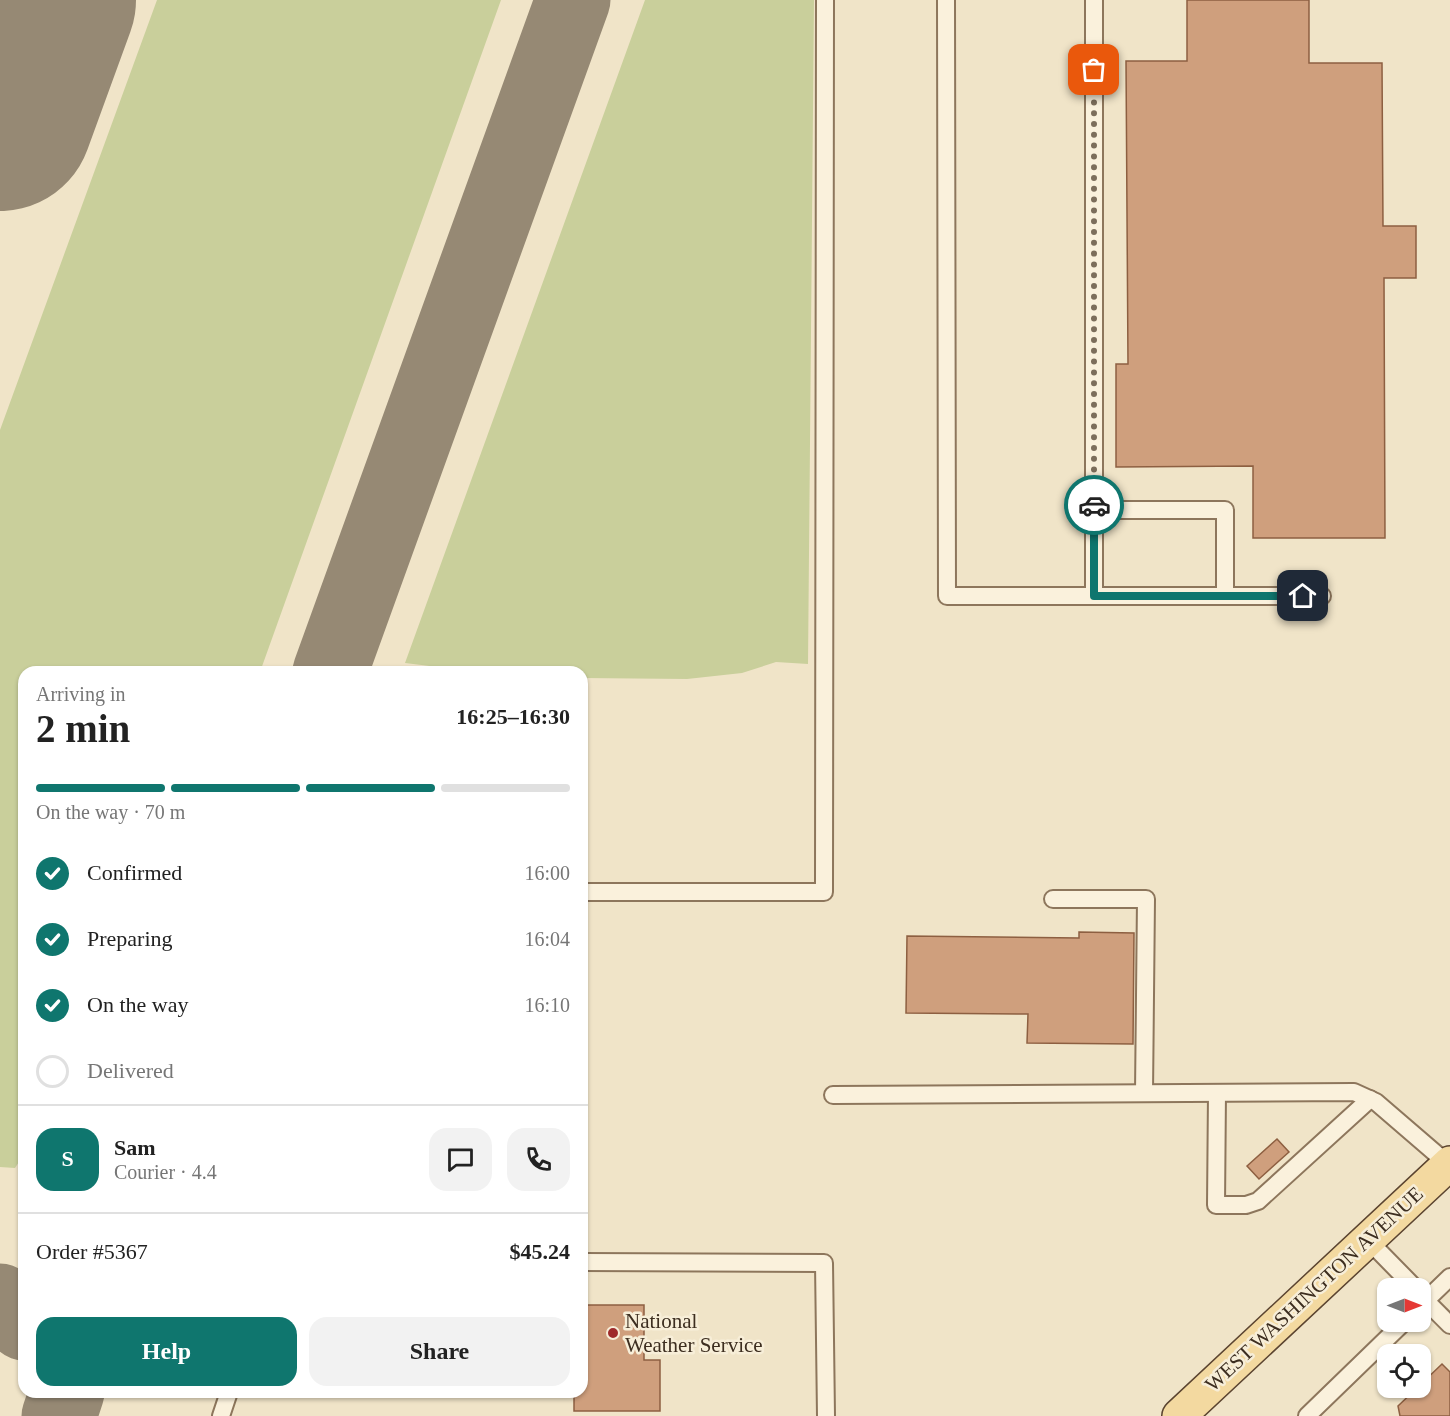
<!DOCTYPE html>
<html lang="en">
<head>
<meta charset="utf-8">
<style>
  body { margin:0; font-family:Georgia,serif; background:#f2f2f2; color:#222; height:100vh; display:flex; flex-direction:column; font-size:22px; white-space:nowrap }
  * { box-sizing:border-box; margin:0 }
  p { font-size:20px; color:#767676 }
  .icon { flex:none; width:33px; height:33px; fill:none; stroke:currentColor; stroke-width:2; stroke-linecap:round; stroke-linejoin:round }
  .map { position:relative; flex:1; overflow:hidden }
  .side { position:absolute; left:18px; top:666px; width:570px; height:732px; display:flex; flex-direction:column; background:#fff; border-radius:18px; box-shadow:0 2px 4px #0004 }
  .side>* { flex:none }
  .needle { width:39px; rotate:90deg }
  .tools { position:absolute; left:1377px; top:1278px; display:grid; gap:12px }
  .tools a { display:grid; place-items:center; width:54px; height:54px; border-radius:12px; background:#fff; box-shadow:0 2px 4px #0004; font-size:30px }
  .pin { position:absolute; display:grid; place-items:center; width:51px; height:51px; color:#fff; margin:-26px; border-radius:12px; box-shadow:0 3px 9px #0006 }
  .courier { position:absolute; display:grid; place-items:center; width:60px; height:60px; margin:-30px; border:4px solid #0f766e; border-radius:50%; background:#fff; color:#222; box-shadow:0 2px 8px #0007 }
  .summary em { font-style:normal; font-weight:700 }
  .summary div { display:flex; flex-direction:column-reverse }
  .summary { display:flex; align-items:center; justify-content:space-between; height:102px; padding:0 18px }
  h1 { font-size:39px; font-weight:700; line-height:45px }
  .bar { display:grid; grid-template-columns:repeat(4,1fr); gap:9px 6px; align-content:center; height:72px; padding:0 18px }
  .bar i { height:8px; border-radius:4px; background:#e0e0e0 }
  .bar .selected { background:#0f766e }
  .bar p { grid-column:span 4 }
  .line { display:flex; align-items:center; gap:15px; padding:0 18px; border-top:2px solid #e0e0e0 }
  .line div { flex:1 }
  .round { display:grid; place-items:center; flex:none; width:63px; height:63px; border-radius:18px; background:#f2f2f2 }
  ol { padding:0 18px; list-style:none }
  li { display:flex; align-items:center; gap:18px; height:66px }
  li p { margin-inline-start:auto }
  li .icon { padding:6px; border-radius:50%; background:#0f766e; color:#fff; stroke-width:4 }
  li:last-child { color:#767676 }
  li i { width:33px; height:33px; border:3px solid #e0e0e0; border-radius:50% }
  .action { display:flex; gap:12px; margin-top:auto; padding:12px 18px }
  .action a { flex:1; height:69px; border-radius:18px; background:#0f766e; color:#fff; font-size:24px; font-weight:700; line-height:69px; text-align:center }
  .action a+a { background:#f2f2f2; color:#222 }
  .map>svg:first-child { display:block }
</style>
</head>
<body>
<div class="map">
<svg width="1450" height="1416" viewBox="0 0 1450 1416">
  <rect width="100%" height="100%" fill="#f0e4c8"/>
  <g fill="#c9cf9b">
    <polygon points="157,0 501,0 260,672 24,672 24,1154 15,1168 0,1167 0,430"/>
    <polygon points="645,0 814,0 808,664 776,662 742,673 687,679 582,678 582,672 479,672 405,663"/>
  </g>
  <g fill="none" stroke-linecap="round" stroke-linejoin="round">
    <g stroke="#968974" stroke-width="75">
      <polyline points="330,672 573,0"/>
      <polyline points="0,1301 24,1323"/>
      <polyline points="59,1416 67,1392"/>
    </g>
    <polyline stroke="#968974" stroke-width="186" points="0,118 43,0"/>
  </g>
  <g fill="#cf9f7d" stroke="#8d5f41" stroke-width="1.5">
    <polygon points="1187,0 1309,0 1309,63 1382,63 1383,226 1416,226 1416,278 1384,278 1385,538 1253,538 1253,466 1116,467 1116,364 1128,364 1126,61 1187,61"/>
    <polygon points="1079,932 1134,933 1133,1044 1027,1043 1028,1014 906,1013 907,936 1079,938"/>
    <polygon points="1277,1139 1289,1152 1259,1179 1247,1166"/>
    <polygon points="582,1305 644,1305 644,1360 660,1360 660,1411 574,1411 574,1392 582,1392"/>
    <polygon points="1442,1364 1450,1372 1450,1416 1400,1416 1398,1406 1417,1388 1420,1388 1420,1385"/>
  </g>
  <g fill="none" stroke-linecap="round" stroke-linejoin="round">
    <g stroke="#8d765c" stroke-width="20">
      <g id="lane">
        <polyline points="946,0 947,596 1322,596"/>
        <polyline points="1094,0 1094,596"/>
        <polyline points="1094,510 1225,510 1225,596"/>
        <polyline points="582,892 824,892 825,0"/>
        <polyline points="1053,899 1146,899 1144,1093"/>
        <polyline points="1217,1093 1216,1205 1246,1205 1258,1201 1370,1099"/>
        <polyline points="833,1095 1354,1092 1376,1102 1448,1164"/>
        <polyline points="1368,1240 1415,1288"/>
        <polyline points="582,1262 824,1263 826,1416"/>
        <polyline points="1420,1295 1450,1325"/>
        <polyline points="1420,1306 1450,1277"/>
        <polyline points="221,1416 229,1392"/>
        <polyline points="1307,1416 1404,1322"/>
      </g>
    </g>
    <g stroke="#5b4430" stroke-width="36">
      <polyline id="primary" points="1179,1416 1450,1163"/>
    </g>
    <use href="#lane" stroke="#faf1dc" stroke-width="16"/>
    <use href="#primary" stroke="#f3d9a0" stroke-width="33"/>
  </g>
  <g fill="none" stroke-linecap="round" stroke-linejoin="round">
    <polyline stroke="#7c6e5b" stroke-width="6" stroke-dasharray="0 10.8" points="1094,70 1094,505"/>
    <polyline stroke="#0f766e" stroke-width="8" points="1094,505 1094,596 1303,596"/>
  </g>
  <circle fill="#9e2a2b" stroke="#f7eed8" stroke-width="2" cx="613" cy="1333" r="6"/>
  <g text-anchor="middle" stroke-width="5" stroke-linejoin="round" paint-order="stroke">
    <g font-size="21" fill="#3d2e20" stroke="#f7eed8">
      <text transform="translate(1314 1289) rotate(-43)" y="7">WEST WASHINGTON AVENUE</text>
    </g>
    <g font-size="21" fill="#3d2e20" stroke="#f7eed8" text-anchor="start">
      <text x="625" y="1328">National<tspan x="625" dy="24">Weather Service</tspan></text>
    </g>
  </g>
</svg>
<div class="tools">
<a><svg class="needle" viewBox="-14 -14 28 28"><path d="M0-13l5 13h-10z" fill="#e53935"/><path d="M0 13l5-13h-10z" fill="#767676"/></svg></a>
<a><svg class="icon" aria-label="locate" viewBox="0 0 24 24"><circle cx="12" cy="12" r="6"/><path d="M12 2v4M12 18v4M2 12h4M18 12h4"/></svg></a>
</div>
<div class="pin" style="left:1094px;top:70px;background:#ea580c"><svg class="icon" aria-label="bag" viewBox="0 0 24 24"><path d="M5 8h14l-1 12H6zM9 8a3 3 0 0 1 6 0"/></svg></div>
<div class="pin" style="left:1303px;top:596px;background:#1f2937"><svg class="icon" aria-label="home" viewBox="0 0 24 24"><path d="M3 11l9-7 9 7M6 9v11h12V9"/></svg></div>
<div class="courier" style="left:1094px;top:505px"><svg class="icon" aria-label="car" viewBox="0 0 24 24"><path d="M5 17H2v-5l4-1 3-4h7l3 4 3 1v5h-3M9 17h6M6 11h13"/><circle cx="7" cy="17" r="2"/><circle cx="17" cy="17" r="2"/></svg></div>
<section class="side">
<div class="summary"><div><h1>2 min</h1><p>Arriving in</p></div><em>16:25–16:30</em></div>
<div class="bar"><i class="selected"></i><i class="selected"></i><i class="selected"></i><i></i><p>On the way · 70 m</p></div>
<ol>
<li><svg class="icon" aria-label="check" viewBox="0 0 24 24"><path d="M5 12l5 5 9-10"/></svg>Confirmed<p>16:00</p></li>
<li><svg class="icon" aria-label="check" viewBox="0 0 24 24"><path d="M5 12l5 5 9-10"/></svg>Preparing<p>16:04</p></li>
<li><svg class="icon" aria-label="check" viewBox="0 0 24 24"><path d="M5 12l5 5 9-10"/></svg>On the way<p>16:10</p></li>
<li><i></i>Delivered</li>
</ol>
<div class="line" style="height:108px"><b class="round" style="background:#0f766e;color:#fff">S</b><div><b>Sam</b><p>Courier · 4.4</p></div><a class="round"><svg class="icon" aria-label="chat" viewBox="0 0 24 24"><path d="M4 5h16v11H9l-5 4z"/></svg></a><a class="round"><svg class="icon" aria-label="phone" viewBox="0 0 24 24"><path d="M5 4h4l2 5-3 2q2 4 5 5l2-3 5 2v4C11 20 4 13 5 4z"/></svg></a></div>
<div class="line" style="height:78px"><div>Order #5367</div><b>$45.24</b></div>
<div class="action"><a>Help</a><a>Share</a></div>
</section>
</div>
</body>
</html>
